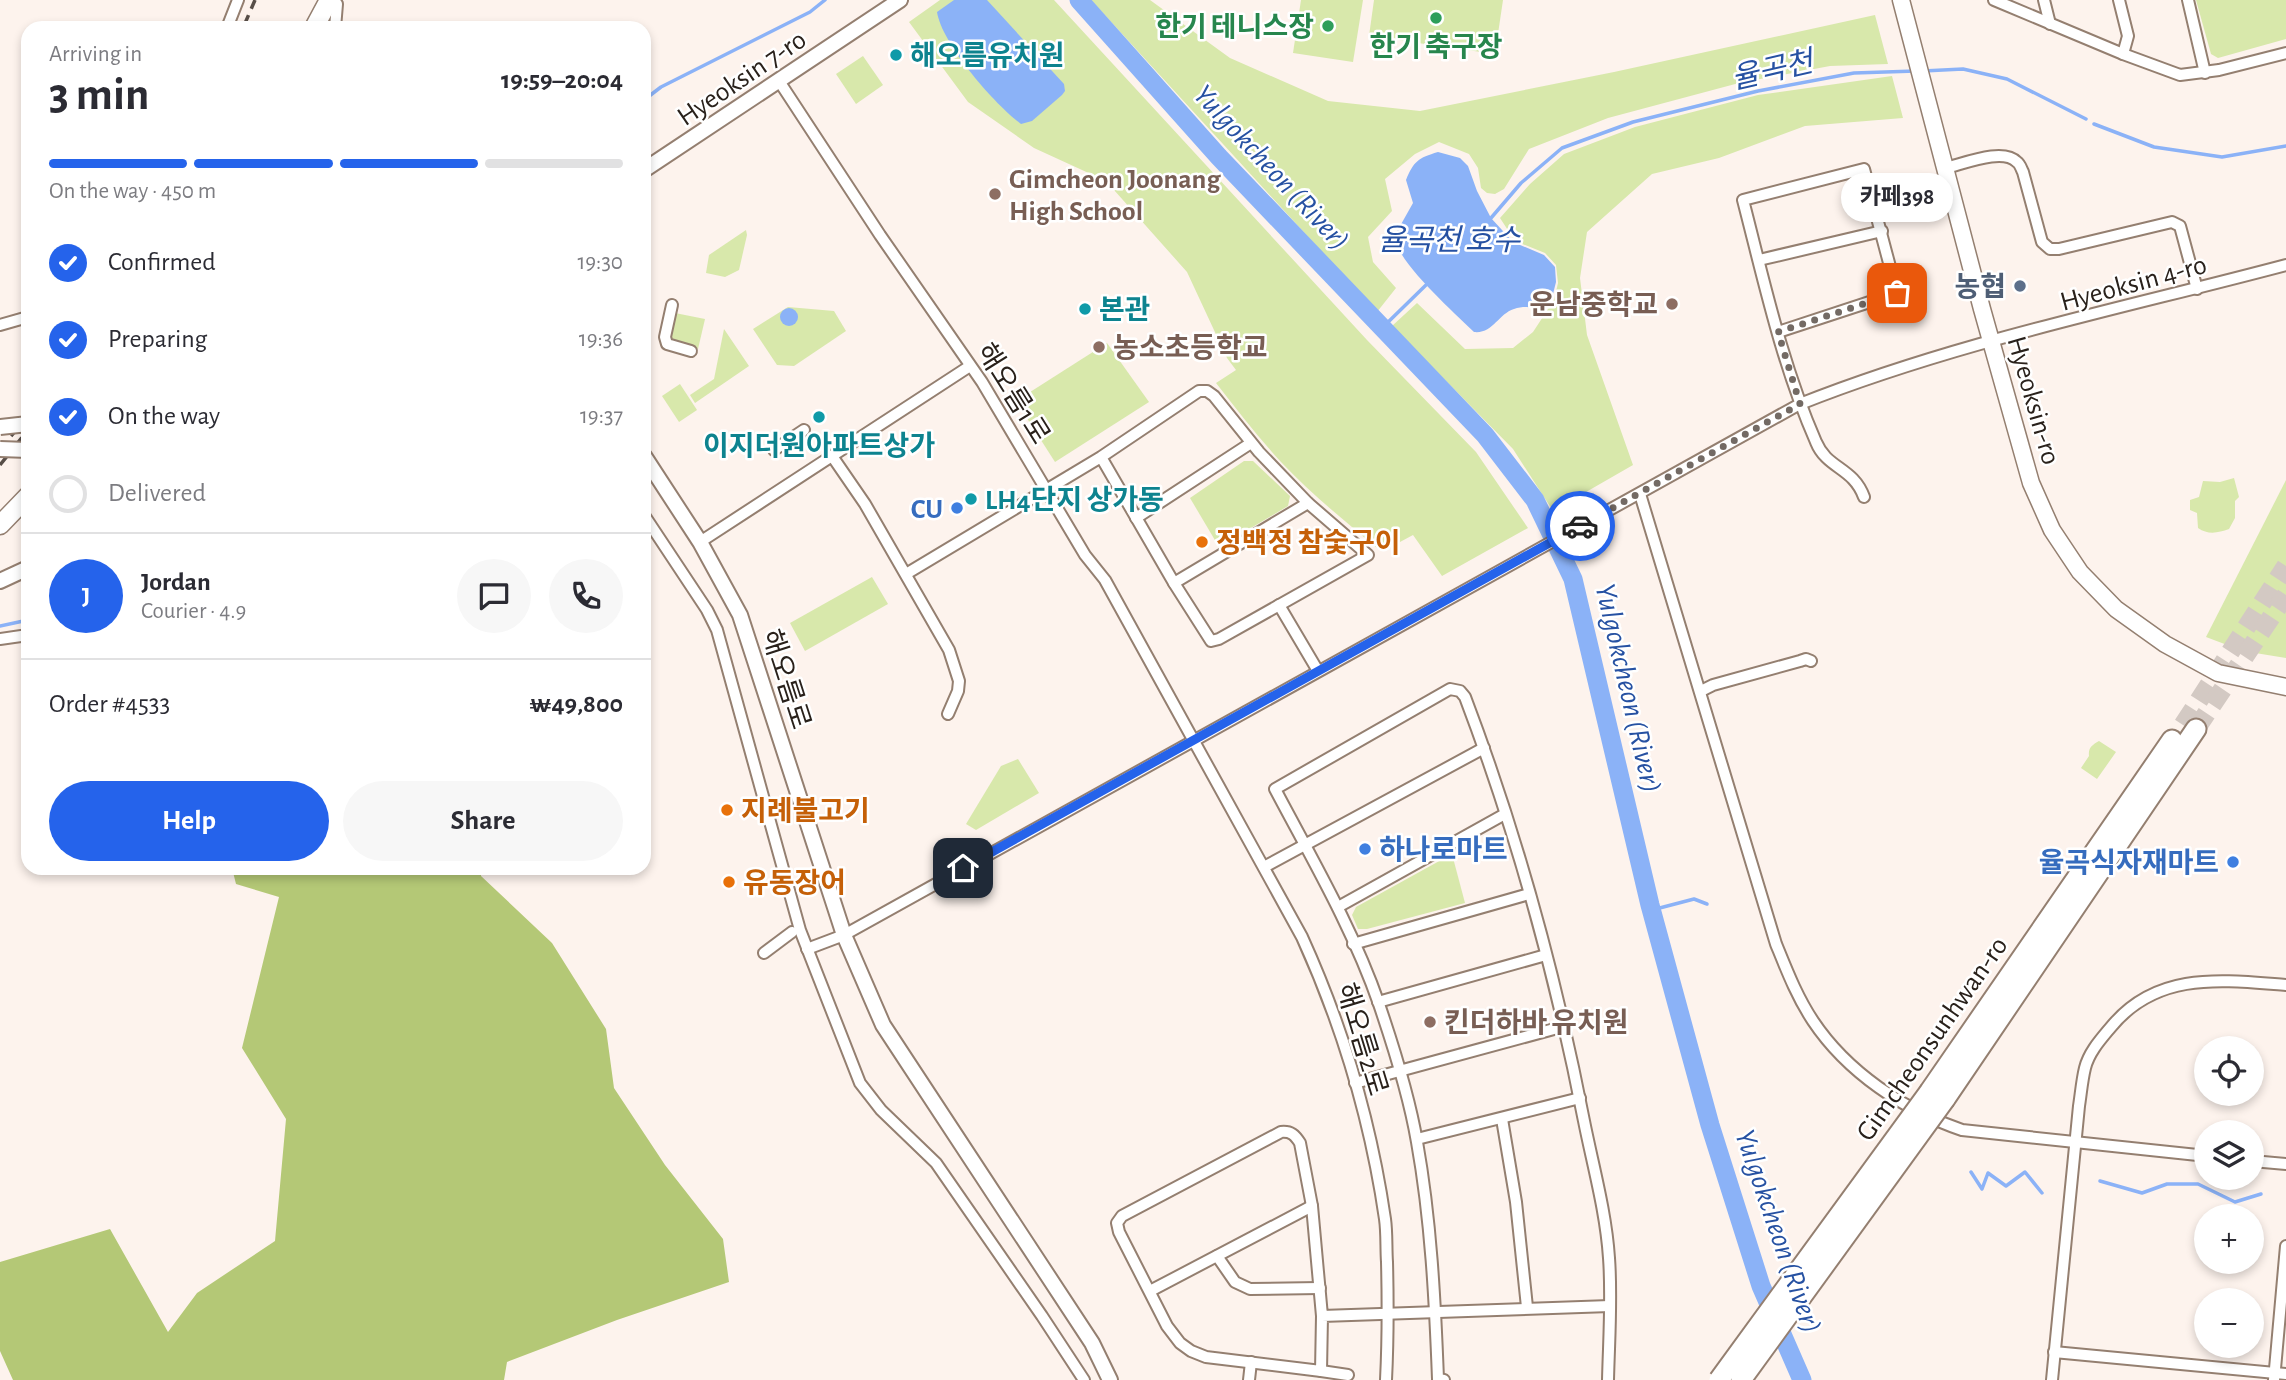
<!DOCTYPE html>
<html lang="en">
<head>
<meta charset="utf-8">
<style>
  body { margin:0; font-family:"Alegreya Sans","Noto Sans KR",sans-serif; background:#f7f7f7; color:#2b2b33; height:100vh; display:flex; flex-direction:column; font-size:26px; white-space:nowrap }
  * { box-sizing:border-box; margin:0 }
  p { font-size:23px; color:#7c7c81 }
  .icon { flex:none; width:38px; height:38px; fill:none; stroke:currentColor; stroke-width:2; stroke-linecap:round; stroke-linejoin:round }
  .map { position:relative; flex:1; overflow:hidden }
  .details { position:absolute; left:21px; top:21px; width:630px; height:854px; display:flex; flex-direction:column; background:#fff; border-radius:21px; box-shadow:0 4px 10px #0003 }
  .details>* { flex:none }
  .controls { position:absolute; left:2194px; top:1036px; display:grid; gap:14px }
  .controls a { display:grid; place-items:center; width:70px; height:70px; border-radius:50%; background:#fff; box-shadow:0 4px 10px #0003; font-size:35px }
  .pin { position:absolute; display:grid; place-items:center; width:60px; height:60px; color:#fff; margin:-30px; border-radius:14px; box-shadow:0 4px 10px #0006 }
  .courier { position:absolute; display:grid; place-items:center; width:70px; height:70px; margin:-35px; border:5px solid #2563eb; border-radius:50%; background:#fff; color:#222; box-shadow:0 2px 9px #0007 }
  .bubble { position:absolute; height:49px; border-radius:24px; background:#fff; box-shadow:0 4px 10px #0003; font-size:23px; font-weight:700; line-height:49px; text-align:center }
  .head em { font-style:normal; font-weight:700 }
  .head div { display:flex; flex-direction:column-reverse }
  .head { display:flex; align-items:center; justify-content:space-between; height:119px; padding:0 28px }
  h1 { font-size:46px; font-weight:700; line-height:52px }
  .bar { display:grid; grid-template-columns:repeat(4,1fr); gap:10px 7px; align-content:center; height:84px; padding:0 28px }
  .bar i { height:9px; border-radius:5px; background:#e1e1e2 }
  .bar .selected { background:#2563eb }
  .bar p { grid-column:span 4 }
  .line { display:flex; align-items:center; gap:18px; padding:0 28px; border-top:2px solid #e1e1e2 }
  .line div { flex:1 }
  .round { display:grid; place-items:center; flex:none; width:74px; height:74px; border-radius:37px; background:#f7f7f7 }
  ol { padding:0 28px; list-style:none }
  li { display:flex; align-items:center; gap:21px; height:77px }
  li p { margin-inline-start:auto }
  li .icon { padding:7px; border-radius:50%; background:#2563eb; color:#fff; stroke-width:4 }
  li:last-child { color:#7c7c81 }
  li i { width:38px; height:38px; border:4px solid #e1e1e2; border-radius:50% }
  .action { display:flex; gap:14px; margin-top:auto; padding:14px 28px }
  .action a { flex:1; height:80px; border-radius:42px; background:#2563eb; color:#fff; font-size:28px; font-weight:700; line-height:80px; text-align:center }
  .action a+a { background:#f7f7f7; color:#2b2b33 }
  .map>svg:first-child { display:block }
</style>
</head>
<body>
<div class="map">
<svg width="2286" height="1380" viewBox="0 0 2286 1380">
  <rect width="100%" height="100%" fill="#fdf3ed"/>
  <g fill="#d8e8ab">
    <path d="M940,0H1054L1367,340L1476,452L1528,528L1442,576L1413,535L1387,549H1378C1345,521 1311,494 1281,462C1258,437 1237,410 1216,383L1236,370L1227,358L1187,272L1106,181L1034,148L968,102L909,22Z"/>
    <polygon points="1091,0 1150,0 1230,58 1328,101 1420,111 1614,72 1875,15 1888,64 1830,66 1739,83 1608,118 1529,149 1504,189 1495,194 1487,193 1481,188 1478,168 1469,154 1439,142 1415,154 1385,179 1392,211 1368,237 1373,262 1396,288 1377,312"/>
    <polygon points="1301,0 1363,0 1353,62 1293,53"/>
    <polygon points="1374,0 1503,0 1495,54 1369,36"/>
    <polygon points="2196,0 2286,0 2286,39 2218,58 2211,54"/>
    <polygon points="863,56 883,85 856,104 836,74"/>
    <polygon points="1892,76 1903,118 1805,126 1719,158 1652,174 1587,232 1580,278 1587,335 1633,465 1553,511 1513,449 1392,326 1417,303 1465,349 1513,348 1533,332 1554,300 1558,283 1556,265 1545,253 1515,241 1500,218 1530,184 1564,154 1635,127 1758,95"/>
    <polygon points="746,230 747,235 739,270 725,277 706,273 709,255"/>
    <polygon points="788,307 834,311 846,331 794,366 777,365 753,329"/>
    <polygon points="675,313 705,319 698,349 671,341 670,337"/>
    <polygon points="724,329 749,366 695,403 690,395 714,379"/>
    <polygon points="1107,343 1149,402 1055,462 1016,401"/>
    <polygon points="680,384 697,410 679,422 662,396"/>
    <polygon points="1244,461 1253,461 1290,496 1288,506 1219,547 1190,498"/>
    <path d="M2234,478L2239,497L2235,501V518L2229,529C2218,533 2208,535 2198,528L2197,513L2190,510V500L2199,497L2203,481L2220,482Z"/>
    <polygon points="2286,480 2286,658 2243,651 2206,637"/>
    <polygon points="872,577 888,604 805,651 790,623"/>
    <path d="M2099,741L2116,752L2097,779L2081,768L2089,756C2088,748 2092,745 2099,741Z"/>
    <polygon points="1018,759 1039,793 976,830 966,824 1001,766"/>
    <polygon points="1452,854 1465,903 1367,929 1358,929 1352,915 1356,907"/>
  </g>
  <polygon fill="#b4c876" points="232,868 481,868 481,876 552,943 606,1029 614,1088 665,1165 723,1239 729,1282 617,1320 507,1362 504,1380 13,1380 0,1351 0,1262 110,1229 168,1332 197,1293 275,1241 286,1119 242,1048 279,897 236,884"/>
  <g fill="#8bb2f7">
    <path d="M954,0H987L1064,84L1065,91L1062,95L1032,121L1021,124C994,104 942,44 937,12Z"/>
    <path d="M1438,152L1460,158L1468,166L1477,191L1491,218L1513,242L1544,255L1555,267L1556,282L1552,298L1544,308C1534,308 1524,305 1514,309C1498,314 1493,334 1474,332C1457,315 1392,258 1395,235L1413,203L1406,180C1414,161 1418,158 1438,152Z"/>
    <circle cx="789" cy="317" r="9"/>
  </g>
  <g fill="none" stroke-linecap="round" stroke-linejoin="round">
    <g stroke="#8bb2f7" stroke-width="3.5">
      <polyline points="1923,71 1963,69 2007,79 2086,119"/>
      <polyline points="644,100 661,87 810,12 825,0"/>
      <polyline points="2094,124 2154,147 2222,157 2286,146"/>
      <polyline points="1491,218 1521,183 1562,148 1633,122 1758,91 1854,73 1916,71"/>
      <polyline points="1382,328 1426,285"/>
      <polyline points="0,626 28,620"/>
      <polyline points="1652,910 1694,899 1707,904"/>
      <polyline points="1971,1172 1982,1189 1988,1173 2006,1186 2025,1172 2042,1193"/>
      <polyline points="2100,1181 2142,1193 2167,1184 2198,1184 2235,1202 2261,1194"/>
    </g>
    <polyline stroke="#8bb2f7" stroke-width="19" points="1079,0 1219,157 1485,435 1535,500 1573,579 1650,905 1710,1125 1761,1286 1802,1380"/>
    <g stroke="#d3c9c3" stroke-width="19" stroke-dasharray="19 10" stroke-linecap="butt">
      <polyline points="2183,725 2286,566"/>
      <polyline points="2196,729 2286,595"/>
    </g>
    <g stroke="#947f70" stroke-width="14">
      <g id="minor">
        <polyline points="1994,0 2123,54 2180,75 2219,70 2286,53"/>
        <polyline points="2044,0 2050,24"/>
        <polyline points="2119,0 2128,36 2123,54"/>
        <polyline points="2188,0 2205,73"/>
        <polyline points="227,28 238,0"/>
        <polyline points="335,28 337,4"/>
        <path d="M779,81L880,235L982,382L1085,555L1105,580L1302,937C1342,1025 1371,1123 1385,1219C1387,1233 1386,1248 1387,1262C1388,1302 1388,1340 1386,1380"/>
        <path d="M1945,168C1963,164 2003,147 2017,162C2020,164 2021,168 2023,172L2042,242L2050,249H2059L2172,222L2180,226L2197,289"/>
        <polyline points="1759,260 1882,231"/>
        <polyline points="672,305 665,337 667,344 691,351"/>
        <polyline points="0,325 28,317"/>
        <path d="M1778,332L1897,293L1864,169L1743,200C1764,281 1782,365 1816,442C1827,469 1853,467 1864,497"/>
        <polyline points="774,450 804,430"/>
        <polyline points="832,456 865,504 949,650 959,681 958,691 948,714"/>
        <path d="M1640,494L1776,944C1787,971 1797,997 1813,1021C1847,1072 1905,1111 1962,1130L2207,1156"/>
        <polyline points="644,515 707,610 717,630 800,930 860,1083 881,1110 936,1163 1042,1316 1084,1380"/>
        <polyline points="1136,518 1251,443"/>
        <polyline points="700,542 970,366"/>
        <polyline points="906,574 1101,457 1199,391 1207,391 1214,396 1259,452 1308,503 1368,555 1219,639 1211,641 1174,583 1101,457"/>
        <polyline points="1174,583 1308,503"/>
        <polyline points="1279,605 1318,671"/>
        <polyline points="0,639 28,635"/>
        <polyline points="1701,691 1713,685 1800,661 1806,659 1811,661"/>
        <polyline points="1264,867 1484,748"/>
        <polyline points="1338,907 1505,814"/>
        <polyline points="1353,944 1529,894"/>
        <path d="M807,949L844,935L1800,404C1956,342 2124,308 2286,265"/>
        <polyline points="764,953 792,932"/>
        <polyline points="1378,1002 1546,955"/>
        <polyline points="1355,1083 1565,1026"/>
        <polyline points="1502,1119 1516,1202 1527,1307"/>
        <polyline points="1417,1139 1580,1098"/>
        <polyline points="2252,1161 2286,1164"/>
        <polyline points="1217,1256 1235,1282 1250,1289 1320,1288"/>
        <polyline points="1150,1291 1312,1206"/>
        <path d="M1322,1316L1321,1371L1206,1357L1191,1351L1180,1343L1167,1326L1119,1232L1117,1223L1122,1216L1281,1132C1291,1131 1295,1135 1300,1143L1312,1206L1322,1316L1610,1306"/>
        <polyline points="2054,1352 2286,1374"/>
        <polyline points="1321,1371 1348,1375"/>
        <polyline points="1249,1380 1251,1362"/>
        <path d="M1444,1380L1438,1379C1435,1300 1431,1220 1417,1142C1409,1095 1394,1048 1379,1004C1353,929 1312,859 1275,789L1450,689L1460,691L1465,697C1517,834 1556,977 1584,1121C1593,1166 1606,1212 1609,1258C1612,1298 1609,1339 1608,1380"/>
        <path d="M2052,1380L2079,1106C2081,1093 2082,1080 2085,1068C2089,1052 2101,1039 2111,1027C2157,971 2221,980 2286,985"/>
        <polyline points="2274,1380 2286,1246"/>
      </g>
    </g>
    <g stroke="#947f70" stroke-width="18">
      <g id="tertiary">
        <polyline points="644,170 900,0"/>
        <polyline points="644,456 700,542 740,615 844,935 883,1025 1092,1343 1110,1380"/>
        <polyline points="0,581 28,568"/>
      </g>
    </g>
    <g stroke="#947f70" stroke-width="19">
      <polyline id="secondary" points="1901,0 1982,309 2031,483 2052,530 2080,572 2116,609 2165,644 2218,673 2286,687"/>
    </g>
    <g stroke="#947f70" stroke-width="21">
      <g id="primary">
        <polyline points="314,28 329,0"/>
        <polyline points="0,525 28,496"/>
      </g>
    </g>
    <g stroke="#947f70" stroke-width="23">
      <g id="trunk">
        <polyline points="1930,1091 2172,740"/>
        <polyline points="1945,1099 2196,729"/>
      </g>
    </g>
    <use href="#minor" stroke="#fff" stroke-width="10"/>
    <use href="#tertiary" stroke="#fff" stroke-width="14"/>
    <use href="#secondary" stroke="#fff" stroke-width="16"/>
    <use href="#primary" stroke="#fff" stroke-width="18"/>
    <use href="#trunk" stroke="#fff" stroke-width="19"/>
    <g stroke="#574e48" stroke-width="3.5" stroke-dasharray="14 7" stroke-linecap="butt">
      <polyline points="243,28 255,0"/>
      <polyline points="11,436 28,416"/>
      <polyline points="0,465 28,430"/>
    </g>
    <g stroke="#947f70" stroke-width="18" stroke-linecap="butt">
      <g id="tertiary-bridge">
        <polyline points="0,427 28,424"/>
        <polyline points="0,449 28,450"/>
      </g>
    </g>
    <g stroke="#947f70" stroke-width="23" stroke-linecap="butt">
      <g id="trunk-bridge">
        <polyline points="1719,1380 1930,1091"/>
        <polyline points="1741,1380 1945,1099"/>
      </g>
    </g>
    <use href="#tertiary-bridge" stroke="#fff" stroke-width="14"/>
    <use href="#trunk-bridge" stroke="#fff" stroke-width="19"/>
  </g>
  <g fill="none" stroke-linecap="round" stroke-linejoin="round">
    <polyline stroke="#736a64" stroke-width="7" stroke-dasharray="0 12.6" points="1580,526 1800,404 1778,332 1897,293"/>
    <polyline stroke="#2563eb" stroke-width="9" points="963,868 1580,526"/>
  </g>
  <g fill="#2e9e5b" stroke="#fff" stroke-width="2.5">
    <circle cx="1436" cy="18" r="7"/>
    <circle cx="1328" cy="26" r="7"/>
  </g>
  <g fill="#0f9aa8" stroke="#fff" stroke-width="2.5">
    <circle cx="896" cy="55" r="7"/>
    <circle cx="1085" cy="309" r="7"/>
    <circle cx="819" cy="417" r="7"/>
    <circle cx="971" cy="499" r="7"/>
  </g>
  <g fill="#8d6e63" stroke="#fff" stroke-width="2.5">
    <circle cx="995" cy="194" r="7"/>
    <circle cx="1672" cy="304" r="7"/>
    <circle cx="1099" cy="347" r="7"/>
    <circle cx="1430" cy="1022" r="7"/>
  </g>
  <circle fill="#5c6f8a" stroke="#fff" stroke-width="2.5" cx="2020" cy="286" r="7"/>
  <g fill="#3f7fe0" stroke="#fff" stroke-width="2.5">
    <circle cx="957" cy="508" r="7"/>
    <circle cx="1365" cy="849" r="7"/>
    <circle cx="2233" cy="862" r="7"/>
  </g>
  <g fill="#e8710a" stroke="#fff" stroke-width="2.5">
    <circle cx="1202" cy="542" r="7"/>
    <circle cx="727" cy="810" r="7"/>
    <circle cx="729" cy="882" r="7"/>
  </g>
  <g text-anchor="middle" stroke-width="5" stroke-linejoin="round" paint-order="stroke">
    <g font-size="28" font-weight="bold" fill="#27864d" stroke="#fff" text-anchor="end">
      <text x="1314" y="36">한기 테니스장</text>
      <text x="1436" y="56" text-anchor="middle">한기 축구장</text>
    </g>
    <g font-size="28" font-weight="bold" fill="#0d838f" stroke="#fff" text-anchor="start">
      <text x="910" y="65">해오름유치원</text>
      <text x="1099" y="319">본관</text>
      <text x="819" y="455" text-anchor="middle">이지더원아파트상가</text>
      <text x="985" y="509">LH4단지 상가동</text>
    </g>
    <g font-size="28" fill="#29211b" stroke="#fff">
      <text transform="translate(741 77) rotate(-34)" y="10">Hyeoksin 7-ro</text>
      <text transform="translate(2133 282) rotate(-15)" y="10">Hyeoksin 4-ro</text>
      <text transform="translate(1014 393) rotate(58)" y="10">해오름1로</text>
      <text transform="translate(2035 400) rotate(74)" y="10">Hyeoksin-ro</text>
      <text transform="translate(787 679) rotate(72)" y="10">해오름로</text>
      <text transform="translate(1931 1038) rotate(-55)" y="10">Gimcheonsunhwan-ro</text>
      <text transform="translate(1363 1039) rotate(73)" y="10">해오름2로</text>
    </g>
    <g font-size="28" font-weight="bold" fill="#785e54" stroke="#fff" text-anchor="start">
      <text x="1009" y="188">Gimcheon Joonang<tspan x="1009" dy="32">High School</tspan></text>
      <text x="1658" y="314" text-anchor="end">운남중학교</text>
      <text x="1113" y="357">농소초등학교</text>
      <text x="1444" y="1032">킨더하바 유치원</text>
    </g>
    <g font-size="28" font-weight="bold" fill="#4e5e75" stroke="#fff" text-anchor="end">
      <text x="2006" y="296">농협</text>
    </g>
    <g font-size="28" font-weight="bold" fill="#366cbe" stroke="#fff" text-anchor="end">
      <text x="943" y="518">CU</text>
      <text x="1379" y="859" text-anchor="start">하나로마트</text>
      <text x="2219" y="872">율곡식자재마트</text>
    </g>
    <g font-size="28" font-weight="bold" fill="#c56008" stroke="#fff" text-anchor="start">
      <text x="1216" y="552">정백정 참숯구이</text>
      <text x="741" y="820">지례불고기</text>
      <text x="743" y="892">유동장어</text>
    </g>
    <g font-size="30" font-style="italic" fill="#2651a2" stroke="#fff">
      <text transform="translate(1772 70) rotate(-13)" y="10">율곡천</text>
      <text transform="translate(1272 167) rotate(47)" y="10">Yulgokcheon (River)</text>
      <text x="1449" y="250">율곡천 호수</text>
      <text transform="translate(1629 688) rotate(77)" y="10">Yulgokcheon (River)</text>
      <text transform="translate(1779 1231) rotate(71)" y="10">Yulgokcheon (River)</text>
    </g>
  </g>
</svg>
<div class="controls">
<a><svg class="icon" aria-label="locate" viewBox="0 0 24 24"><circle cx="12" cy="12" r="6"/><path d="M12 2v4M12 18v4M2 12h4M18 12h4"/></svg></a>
<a><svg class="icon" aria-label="layers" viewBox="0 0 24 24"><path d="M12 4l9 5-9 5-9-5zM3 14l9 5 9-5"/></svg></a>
<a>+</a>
<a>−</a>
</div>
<div class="pin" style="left:1897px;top:293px;background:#ea580c"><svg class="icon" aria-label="bag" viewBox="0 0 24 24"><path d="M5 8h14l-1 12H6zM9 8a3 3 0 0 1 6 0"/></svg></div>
<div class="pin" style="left:963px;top:868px;background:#1f2937"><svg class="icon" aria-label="home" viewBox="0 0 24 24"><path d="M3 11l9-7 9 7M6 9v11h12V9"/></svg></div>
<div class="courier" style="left:1580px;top:526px"><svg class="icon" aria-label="car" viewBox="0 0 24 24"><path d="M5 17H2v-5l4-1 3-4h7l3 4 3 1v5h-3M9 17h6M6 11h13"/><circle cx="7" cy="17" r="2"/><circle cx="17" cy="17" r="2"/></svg></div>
<div class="bubble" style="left:1841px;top:173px;width:112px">카페398</div>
<section class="details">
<div class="head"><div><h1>3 min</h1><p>Arriving in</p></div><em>19:59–20:04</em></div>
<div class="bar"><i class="selected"></i><i class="selected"></i><i class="selected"></i><i></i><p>On the way · 450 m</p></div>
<ol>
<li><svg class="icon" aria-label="check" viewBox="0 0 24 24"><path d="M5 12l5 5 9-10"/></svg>Confirmed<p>19:30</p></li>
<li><svg class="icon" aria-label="check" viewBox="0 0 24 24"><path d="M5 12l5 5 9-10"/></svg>Preparing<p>19:36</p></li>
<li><svg class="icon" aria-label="check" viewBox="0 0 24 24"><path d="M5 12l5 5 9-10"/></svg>On the way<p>19:37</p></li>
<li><i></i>Delivered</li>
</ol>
<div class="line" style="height:126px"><b class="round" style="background:#2563eb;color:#fff">J</b><div><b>Jordan</b><p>Courier · 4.9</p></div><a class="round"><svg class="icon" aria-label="chat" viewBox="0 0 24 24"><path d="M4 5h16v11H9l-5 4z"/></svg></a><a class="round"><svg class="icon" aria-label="phone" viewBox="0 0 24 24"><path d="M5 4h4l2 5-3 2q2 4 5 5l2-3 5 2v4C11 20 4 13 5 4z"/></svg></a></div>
<div class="line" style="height:91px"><div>Order #4533</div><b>₩49,800</b></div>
<div class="action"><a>Help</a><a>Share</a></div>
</section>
</div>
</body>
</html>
